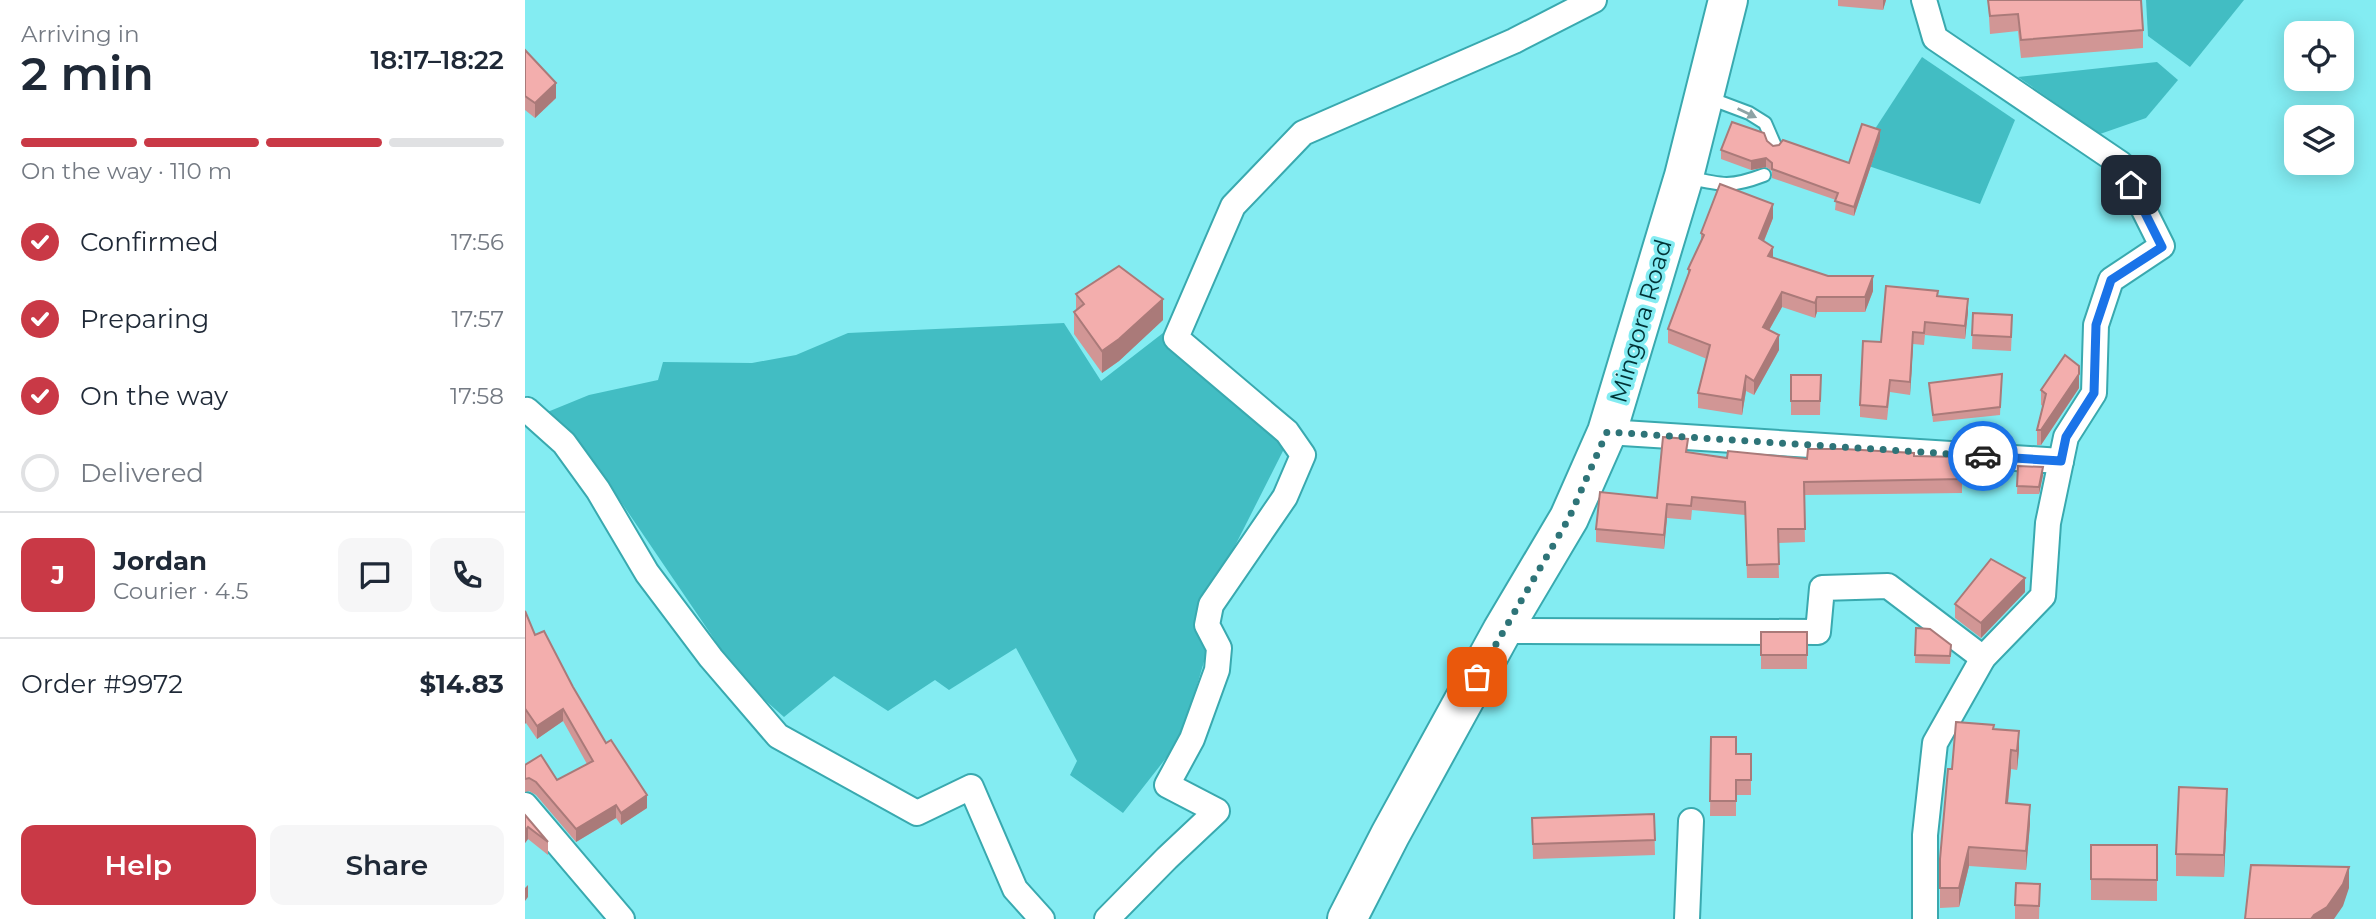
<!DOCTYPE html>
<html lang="en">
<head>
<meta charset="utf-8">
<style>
  body { margin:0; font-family:Montserrat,sans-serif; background:#f6f6f7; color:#1f2937; height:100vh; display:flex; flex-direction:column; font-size:26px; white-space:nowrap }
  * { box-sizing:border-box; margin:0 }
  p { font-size:23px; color:#747a83 }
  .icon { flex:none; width:38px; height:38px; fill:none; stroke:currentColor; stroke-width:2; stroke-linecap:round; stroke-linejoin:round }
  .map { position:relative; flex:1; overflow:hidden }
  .side { display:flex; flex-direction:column; background:#fff; width:525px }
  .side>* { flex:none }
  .buttons { position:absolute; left:1759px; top:21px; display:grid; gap:14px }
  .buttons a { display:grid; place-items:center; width:70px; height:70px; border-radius:14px; background:#fff; box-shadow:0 4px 18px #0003; font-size:35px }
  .pin { position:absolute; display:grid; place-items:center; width:60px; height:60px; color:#fff; margin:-30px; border-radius:14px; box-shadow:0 4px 10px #0006 }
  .courier { position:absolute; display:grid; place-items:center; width:70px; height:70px; margin:-35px; border:5px solid #1a73e8; border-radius:50%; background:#fff; color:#222; box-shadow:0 2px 9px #0007 }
  .overview em { font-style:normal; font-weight:600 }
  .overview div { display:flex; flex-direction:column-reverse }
  .overview { display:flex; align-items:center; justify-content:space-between; height:119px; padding:0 21px }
  h1 { font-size:46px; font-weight:600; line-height:52px }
  .bar { display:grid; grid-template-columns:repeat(4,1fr); gap:10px 7px; align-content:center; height:84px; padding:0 21px }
  .bar i { height:9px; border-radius:5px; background:#e0e1e3 }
  .bar .on { background:#c93946 }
  .bar p { grid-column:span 4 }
  .line { display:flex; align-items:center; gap:18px; padding:0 21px; border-top:2px solid #e0e1e3 }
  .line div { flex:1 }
  .round { display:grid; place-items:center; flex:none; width:74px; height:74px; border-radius:14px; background:#f6f6f7 }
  ol { padding:0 21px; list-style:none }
  li { display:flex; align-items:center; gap:21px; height:77px }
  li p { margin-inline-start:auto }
  li .icon { padding:7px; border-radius:50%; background:#c93946; color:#fff; stroke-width:4 }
  li:last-child { color:#747a83 }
  li i { width:38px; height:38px; border:4px solid #e0e1e3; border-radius:50% }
  .primary-button { display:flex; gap:14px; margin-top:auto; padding:14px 21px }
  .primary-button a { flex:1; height:80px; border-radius:14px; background:#c93946; color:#fff; font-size:28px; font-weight:600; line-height:80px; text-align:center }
  .primary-button a+a { background:#f6f6f7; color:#1f2937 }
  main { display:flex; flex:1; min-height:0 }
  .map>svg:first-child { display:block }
</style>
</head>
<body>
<main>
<section class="side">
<div class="overview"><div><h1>2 min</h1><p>Arriving in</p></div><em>18:17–18:22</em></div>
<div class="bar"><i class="on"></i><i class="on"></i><i class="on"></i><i></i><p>On the way · 110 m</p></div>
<ol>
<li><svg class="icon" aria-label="check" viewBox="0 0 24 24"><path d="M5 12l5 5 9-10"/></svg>Confirmed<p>17:56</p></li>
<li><svg class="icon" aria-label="check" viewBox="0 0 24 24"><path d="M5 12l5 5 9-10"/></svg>Preparing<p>17:57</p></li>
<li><svg class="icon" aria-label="check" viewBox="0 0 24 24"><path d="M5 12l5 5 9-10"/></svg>On the way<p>17:58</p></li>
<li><i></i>Delivered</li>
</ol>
<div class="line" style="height:126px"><b class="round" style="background:#c93946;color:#fff">J</b><div><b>Jordan</b><p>Courier · 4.5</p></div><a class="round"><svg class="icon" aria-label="chat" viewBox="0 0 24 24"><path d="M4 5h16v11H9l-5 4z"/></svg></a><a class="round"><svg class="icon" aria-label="phone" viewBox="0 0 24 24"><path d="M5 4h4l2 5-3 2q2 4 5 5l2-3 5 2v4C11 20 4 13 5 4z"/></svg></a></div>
<div class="line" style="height:91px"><div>Order #9972</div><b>$14.83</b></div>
<div class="primary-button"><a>Help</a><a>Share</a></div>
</section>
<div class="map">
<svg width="1851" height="919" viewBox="0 0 1851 919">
  <rect width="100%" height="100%" fill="#83ecf2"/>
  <g fill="#42bdc3">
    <polygon points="1621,0 1719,0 1665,67 1623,36"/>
    <polygon points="1397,57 1490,120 1455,204 1329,161"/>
    <polygon points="1632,62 1653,80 1621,118 1575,134 1493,77"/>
    <polygon points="539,323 576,381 638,333 760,447 673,619 681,655 656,739 598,813 545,775 552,761 491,648 424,690 410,680 363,711 309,676 259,717 217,680 94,499 20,413 64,395 133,380 138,362 227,363 271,355 323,333"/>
  </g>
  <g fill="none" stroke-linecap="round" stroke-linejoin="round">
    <g stroke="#39a9af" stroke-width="16">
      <g id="lane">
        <polyline points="1184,98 1224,113 1240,123 1250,146"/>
        <path d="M1162,177C1196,185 1205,188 1239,175"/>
      </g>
    </g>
    <g stroke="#39a9af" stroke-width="28">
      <g id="street">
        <polyline points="1399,0 1410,38 1596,164 1637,246 1586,280 1571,325 1569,393 1541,437 1523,523 1518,596 1458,658 1410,743 1400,835 1400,919"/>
        <polyline points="0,411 2,410 39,443 73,490 122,573 186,658 253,736 392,813 446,787 490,889 517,919"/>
        <polyline points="1082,432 1536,461"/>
        <polyline points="977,631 1293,632 1297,588 1363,586 1458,658"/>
        <polyline points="0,805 97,919"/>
        <polyline points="582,919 642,858 692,811 642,785 667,739 692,670 694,648 682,625 686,605 760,497 778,455 762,432 651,338 708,206 778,133 989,41 1069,0"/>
        <polyline points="1162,919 1166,821"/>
      </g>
    </g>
    <g stroke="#39a9af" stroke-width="42">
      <polyline id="primary" points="822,919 865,835 977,631 1044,518 1082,432 1159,176 1203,0"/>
    </g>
    <use href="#lane" stroke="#fff" stroke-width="12"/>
    <use href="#street" stroke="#fff" stroke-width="24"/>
    <use href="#primary" stroke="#fff" stroke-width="38"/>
  </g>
  <g fill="#d19695">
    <polygon points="1313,0 1361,0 1358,10 1313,6"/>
    <polygon points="1463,0 1618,30 1618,48 1496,58 1493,31 1465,34"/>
    <polygon points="0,50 31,98 10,118 0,110"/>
    <polygon points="1355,139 1329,216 1310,210 1311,200 1247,178 1247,171 1241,167 1226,170 1196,159 1196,150 1242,141 1248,146 1324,163"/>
    <polygon points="1248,218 1239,241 1248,258 1348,291 1340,312 1292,312 1290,318 1257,307 1244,330 1254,350 1229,395 1221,391 1217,415 1173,408 1173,393 1182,359 1143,343 1143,329 1163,275 1163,269 1176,242 1176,233"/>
    <polygon points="551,294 638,320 594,361 577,373 549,334 549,312 551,311"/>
    <polygon points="1413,296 1443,312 1440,339 1400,335 1399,345 1388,344 1385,395 1365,392 1362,420 1335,417 1335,405 1356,342"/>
    <polygon points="1448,313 1487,329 1486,351 1447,349"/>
    <polygon points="1477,374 1475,415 1408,422 1404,383"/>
    <polygon points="1266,375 1296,375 1295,415 1266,415"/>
    <polygon points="1554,388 1516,445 1512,445 1512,430 1518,406 1516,405 1516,390"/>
    <polygon points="1163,452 1202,458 1282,459 1389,456 1437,457 1437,493 1279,495 1280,542 1253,543 1254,578 1222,578 1220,515 1167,510 1166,520 1142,518 1139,549 1071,542 1071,529 1132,498"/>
    <polygon points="1493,466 1518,475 1514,494 1492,494"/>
    <polygon points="1500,592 1456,638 1430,618 1430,604"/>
    <polygon points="0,611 10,635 48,687 81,743 122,808 96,825 91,818 51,842 11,795 4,791 0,792 0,765 32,780 62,764 38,721 12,739 1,723"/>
    <polygon points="1391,628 1426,645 1425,664 1390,663"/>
    <rect x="1236" y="632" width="46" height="37"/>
    <polygon points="1469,729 1494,750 1492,770 1486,769 1483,803 1505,824 1501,870 1444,866 1434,907 1415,908 1415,859 1427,769"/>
    <polygon points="1186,737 1211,754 1226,754 1226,795 1211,795 1211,816 1185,816"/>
    <polygon points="1702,810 1699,877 1651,876 1651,854"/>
    <polygon points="1129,814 1130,855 1008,859 1007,818"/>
    <polygon points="0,815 23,842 23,855 3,839 0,843"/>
    <polygon points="1566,845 1632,845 1632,901 1566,900"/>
    <polygon points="1515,884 1514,919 1490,919 1490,905"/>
  </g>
  <g fill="#aa7a79">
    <polygon points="1358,0 1361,0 1358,10"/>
    <polygon points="31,83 31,98 10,118 10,103"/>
    <polygon points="1355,130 1355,139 1329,216 1329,207"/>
    <polygon points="1241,158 1241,167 1226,170 1226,161"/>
    <polygon points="1248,204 1248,218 1234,253 1234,238"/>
    <polygon points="1248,247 1248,262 1243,256"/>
    <polygon points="1348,276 1348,291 1340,312 1340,297"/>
    <polygon points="1257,292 1257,307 1238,341 1238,327"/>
    <polygon points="1292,297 1292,312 1290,318 1290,303"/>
    <polygon points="638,299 638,320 594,361 577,373 577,351"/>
    <polygon points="1443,299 1443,312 1440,339 1440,326"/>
    <polygon points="1388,332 1388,344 1385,395 1385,382"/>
    <polygon points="1254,335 1254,350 1229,395 1229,381"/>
    <polygon points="1554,366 1554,388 1516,445 1516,430"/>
    <polygon points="1221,376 1221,391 1217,415 1217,400"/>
    <polygon points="1518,467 1518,475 1514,494 1514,487"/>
    <polygon points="1142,504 1142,518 1139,549 1139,535"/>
    <polygon points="1500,578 1500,592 1456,638 1456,623"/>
    <polygon points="38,709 38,721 12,739 12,726"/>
    <polygon points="1,710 1,723 0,724 0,711"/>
    <polygon points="1494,731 1494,750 1492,770 1492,751"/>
    <polygon points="1486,750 1486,769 1481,822 1481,803"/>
    <polygon points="1702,789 1702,810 1699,877 1699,855"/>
    <polygon points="122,795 122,808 96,825 96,813"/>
    <polygon points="91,805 91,818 51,842 51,829"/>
    <polygon points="1505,805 1505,824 1501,870 1501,851"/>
    <polygon points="3,827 3,839 0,843 0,831"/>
    <polygon points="1444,847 1444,866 1434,907 1434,888"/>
    <polygon points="1824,867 1824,888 1818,906 1809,919 1786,919"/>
    <polygon points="3,885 3,897 0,901 0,888"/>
  </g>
  <g fill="#f3aead" stroke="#aa7a79" stroke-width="2">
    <polygon points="1463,0 1616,0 1618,30 1496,40 1493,14 1465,16"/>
    <polygon points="0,50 31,83 10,103 0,96"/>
    <polygon points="1207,122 1239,133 1242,141 1248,146 1254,145 1258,140 1324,163 1337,124 1355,130 1329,207 1310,201 1313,193 1247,169 1247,163 1241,158 1226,161 1196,150"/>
    <polygon points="1195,184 1248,204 1234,238 1248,247 1243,256 1303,276 1348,276 1340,297 1292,297 1290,303 1257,292 1238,327 1254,335 1229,381 1221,376 1217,400 1173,393 1185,345 1143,329 1165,270 1163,269 1179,235 1176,233"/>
    <polygon points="594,266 638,299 594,339 577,351 549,312 559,304 551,294"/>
    <polygon points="1361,286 1413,291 1412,296 1443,299 1440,326 1400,322 1399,333 1388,332 1385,382 1365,380 1362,407 1335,405 1338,341 1356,342"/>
    <polygon points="1448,313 1487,315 1486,337 1447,335"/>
    <polygon points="1540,355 1554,366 1554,374 1516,430 1512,430 1521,394 1516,390"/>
    <polygon points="1477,374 1475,407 1408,415 1404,383"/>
    <polygon points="1266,375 1296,375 1295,401 1266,401"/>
    <polygon points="1138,437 1163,439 1161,452 1202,458 1203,451 1282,459 1283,449 1319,449 1389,453 1389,456 1437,457 1437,479 1279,482 1280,529 1253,529 1254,564 1222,565 1220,502 1167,497 1166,506 1142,504 1139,535 1071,529 1075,492 1132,498"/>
    <polygon points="1493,466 1518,467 1514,487 1492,486"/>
    <polygon points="1466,559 1500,578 1456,623 1430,604"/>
    <polygon points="0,611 10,635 19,631 48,687 81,743 86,740 122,795 96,813 91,805 51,829 11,782 4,778 0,779 0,765 16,755 32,780 68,761 38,709 12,726 1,710 0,711"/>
    <polygon points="1391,628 1405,629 1426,645 1425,656 1390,655"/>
    <rect x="1236" y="632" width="46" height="23"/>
    <polygon points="1431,722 1469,725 1468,729 1494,731 1492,751 1486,750 1481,803 1505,805 1501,851 1444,847 1434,888 1415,888 1415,859 1423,769 1427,769"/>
    <polygon points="1186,737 1211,737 1211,754 1226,754 1226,780 1211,780 1211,801 1185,801"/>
    <polygon points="1654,787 1702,789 1699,855 1651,854"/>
    <polygon points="1129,814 1130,840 1008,844 1007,818"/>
    <polygon points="0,815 23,842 3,827 0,831"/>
    <polygon points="1566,845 1632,845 1632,880 1566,879"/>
    <polygon points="1726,865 1824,867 1818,884 1802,907 1789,915 1786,919 1720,919"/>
    <polygon points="1491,883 1515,884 1514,906 1490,905"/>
  </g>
  <defs><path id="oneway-solid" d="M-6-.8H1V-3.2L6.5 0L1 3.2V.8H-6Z" transform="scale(1.75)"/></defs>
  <use fill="#8da3a5" href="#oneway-solid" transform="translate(1222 113) rotate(26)"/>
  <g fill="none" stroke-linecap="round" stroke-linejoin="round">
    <polyline stroke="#2e7478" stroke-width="7" stroke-dasharray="0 12.6" points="952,677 1044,518 1082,432 1458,456"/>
    <polyline stroke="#1a73e8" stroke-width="9" points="1458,456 1536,461 1541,437 1569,393 1571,325 1586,280 1637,247 1606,185"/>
  </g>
  <g text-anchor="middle" stroke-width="7" stroke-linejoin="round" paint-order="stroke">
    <g font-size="24" fill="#013336" stroke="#83ecf2">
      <text transform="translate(1116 321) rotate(-74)" y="8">Mingora Road</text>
    </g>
  </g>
</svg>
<div class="buttons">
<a><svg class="icon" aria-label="locate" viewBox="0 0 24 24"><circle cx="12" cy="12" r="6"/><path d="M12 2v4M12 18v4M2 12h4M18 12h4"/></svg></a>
<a><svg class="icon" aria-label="layers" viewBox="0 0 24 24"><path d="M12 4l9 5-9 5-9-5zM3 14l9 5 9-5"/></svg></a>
</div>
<div class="pin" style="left:952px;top:677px;background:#ea580c"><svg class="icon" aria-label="bag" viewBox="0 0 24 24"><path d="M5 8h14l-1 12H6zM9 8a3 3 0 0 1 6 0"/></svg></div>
<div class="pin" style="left:1606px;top:185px;background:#1f2937"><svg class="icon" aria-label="home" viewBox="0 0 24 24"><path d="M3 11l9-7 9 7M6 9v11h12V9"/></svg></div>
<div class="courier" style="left:1458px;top:456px"><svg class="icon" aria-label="car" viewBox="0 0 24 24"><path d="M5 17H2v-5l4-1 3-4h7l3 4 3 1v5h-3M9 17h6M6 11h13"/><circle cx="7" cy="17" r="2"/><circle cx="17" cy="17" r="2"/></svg></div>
</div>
</main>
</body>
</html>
